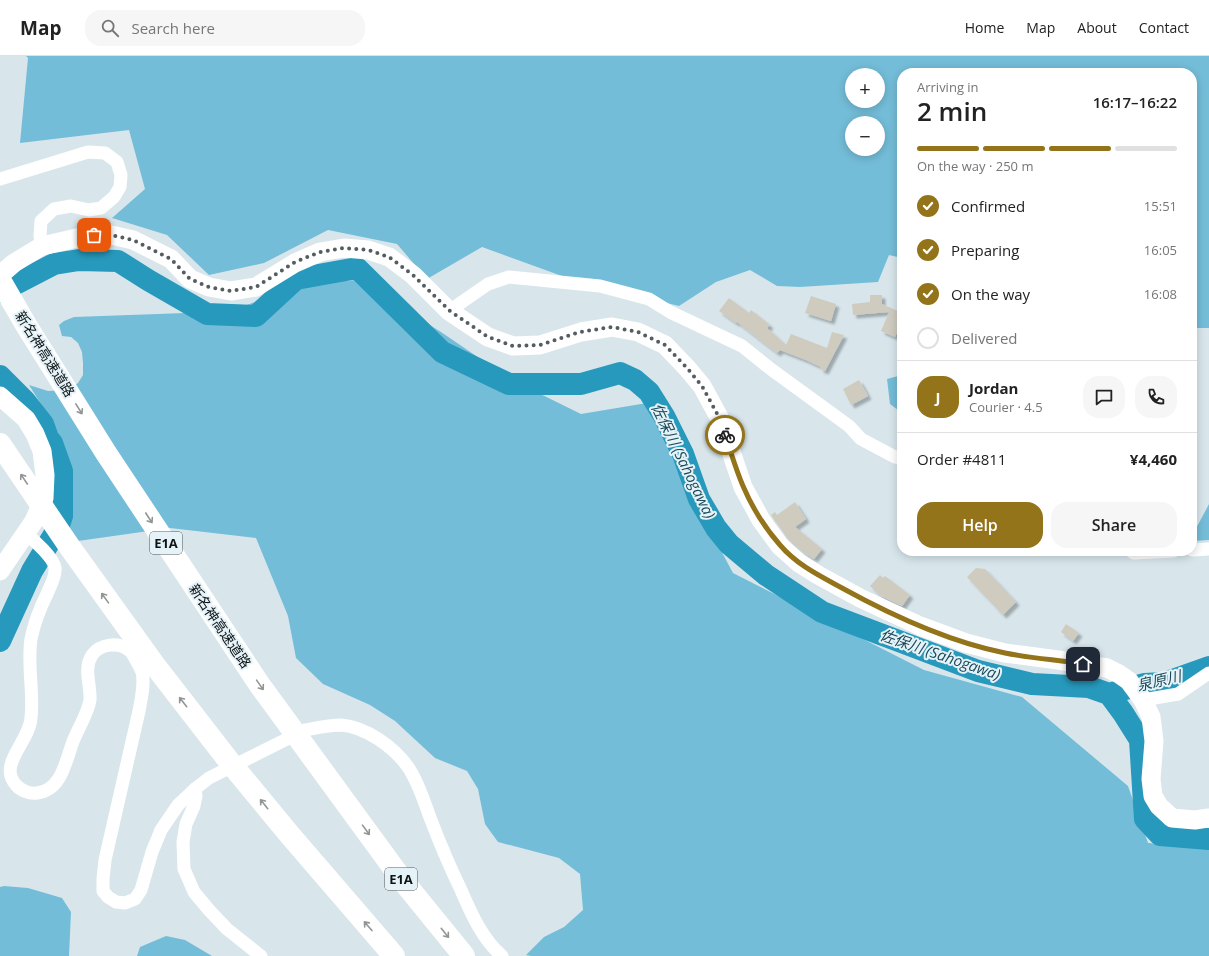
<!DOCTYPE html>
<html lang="en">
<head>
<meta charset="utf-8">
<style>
  body { margin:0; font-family:"Open Sans","Noto Sans JP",sans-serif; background:#f6f6f6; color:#222; height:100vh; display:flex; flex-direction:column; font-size:15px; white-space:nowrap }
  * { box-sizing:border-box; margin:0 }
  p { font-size:13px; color:#767676 }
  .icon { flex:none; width:22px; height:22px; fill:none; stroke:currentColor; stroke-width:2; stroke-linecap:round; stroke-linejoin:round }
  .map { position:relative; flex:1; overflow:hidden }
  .details { position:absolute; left:897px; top:12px; width:300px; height:488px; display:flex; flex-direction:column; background:#fff; border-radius:16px; box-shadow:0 2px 10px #0003 }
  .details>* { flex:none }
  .tools { position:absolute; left:845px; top:12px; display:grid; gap:8px }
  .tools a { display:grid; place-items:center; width:40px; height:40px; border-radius:50%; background:#fff; box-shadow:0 2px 10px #0003; font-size:20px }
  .pin { position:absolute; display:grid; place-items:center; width:34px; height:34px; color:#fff; margin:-17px; border-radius:8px; box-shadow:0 2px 6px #0006 }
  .courier { position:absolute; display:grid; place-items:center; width:40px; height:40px; margin:-20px; border:3px solid #93741a; border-radius:50%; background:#fff; color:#222; box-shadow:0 1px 5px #0007 }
  .summary em { font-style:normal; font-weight:600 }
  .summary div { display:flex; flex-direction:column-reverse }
  .summary { display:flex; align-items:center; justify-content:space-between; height:68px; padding:0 20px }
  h1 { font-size:26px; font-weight:600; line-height:30px }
  .bar { display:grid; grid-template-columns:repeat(4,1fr); gap:6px 4px; align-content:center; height:48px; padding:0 20px }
  .bar i { height:5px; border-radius:3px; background:#e0e0e0 }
  .bar .current { background:#93741a }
  .bar p { grid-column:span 4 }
  .line { display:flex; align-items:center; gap:10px; padding:0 20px; border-top:1px solid #e0e0e0 }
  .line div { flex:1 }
  .round { display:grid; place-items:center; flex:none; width:42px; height:42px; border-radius:16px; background:#f6f6f6 }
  ol { padding:0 20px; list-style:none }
  li { display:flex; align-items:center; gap:12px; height:44px }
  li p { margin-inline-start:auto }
  li .icon { padding:4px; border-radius:50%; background:#93741a; color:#fff; stroke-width:4 }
  li:last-child { color:#767676 }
  li i { width:22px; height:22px; border:2px solid #e0e0e0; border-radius:50% }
  .primary-button { display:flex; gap:8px; margin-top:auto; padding:8px 20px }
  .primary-button a { flex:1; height:46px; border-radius:16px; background:#93741a; color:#fff; font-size:16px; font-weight:600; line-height:46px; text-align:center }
  .primary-button a+a { background:#f6f6f6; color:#222 }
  header { display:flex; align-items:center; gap:24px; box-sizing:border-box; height:56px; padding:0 20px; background:#fff; border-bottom:1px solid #e0e0e0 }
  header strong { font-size:19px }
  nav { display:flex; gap:22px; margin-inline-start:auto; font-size:14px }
  .search { width:280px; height:36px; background:#f6f6f6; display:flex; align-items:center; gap:10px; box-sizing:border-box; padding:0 14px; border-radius:16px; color:#767676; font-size:15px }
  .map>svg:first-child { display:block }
</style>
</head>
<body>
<header>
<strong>Map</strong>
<div class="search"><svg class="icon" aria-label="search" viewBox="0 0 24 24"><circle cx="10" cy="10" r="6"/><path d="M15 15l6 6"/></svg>Search here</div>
<nav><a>Home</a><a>Map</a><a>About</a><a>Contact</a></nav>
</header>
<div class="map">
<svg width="1209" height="900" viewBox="0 0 1209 900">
  <defs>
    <filter id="shadow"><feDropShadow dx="3.5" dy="3.5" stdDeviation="1" flood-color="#0004"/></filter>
  </defs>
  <rect width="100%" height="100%" fill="#d8e6ec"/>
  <g fill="#74bdd8" fill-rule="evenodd">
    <path d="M26,0H1209V272H1192V17H902V202L889,199L878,226L800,231L777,230L750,214L716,226L679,250L573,224L482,191L427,223L397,188L328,174L264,207L209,219L167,179L112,162L145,133L129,74L20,87L28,2ZM852,19H878V45H852ZM852,67H878V93H852Z"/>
    <polygon points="358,224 441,276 510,323 581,358 647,347 684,425 733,517 924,614 1022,641 1128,730 1148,787 1209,792 1209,900 531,900 526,899 544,881 564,871 583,854 580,818 559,802 498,786 485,768 478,733 467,715 435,702 395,665 370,649 323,628 296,602 288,560 256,482 170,472 78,485 61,491 53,487 71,456 71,420 64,389 48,359 29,329 48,335 69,334 78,327 83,319 83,307 82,296 78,287 71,281 62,280 59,269 64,265 74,261 185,257 247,249 302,227"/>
    <polygon points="902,319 902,357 890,348 887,323"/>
    <polygon points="1209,448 1209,484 1192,485 1192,480"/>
    <polygon points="4,830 28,832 62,842 71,856 69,900 0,900 0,831"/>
    <polygon points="166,880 185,884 212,900 137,900 140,891"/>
  </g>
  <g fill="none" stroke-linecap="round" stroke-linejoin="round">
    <g stroke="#2699bc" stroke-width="22">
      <polyline points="0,236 54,208 79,204 118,205 148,224 207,258 256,260 296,223 357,212 442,296 509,328 581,328 620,317 635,324 649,336 664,360 683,398 699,443 716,472 729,488 766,519 822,556 978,615 1032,628 1089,631 1109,638 1123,657 1140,684 1145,763 1160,779 1209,783"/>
      <polyline points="0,320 25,345 43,368 48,382 52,387 62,415 62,460 58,472 32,515 0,585"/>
      <polyline points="1115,636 1144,628 1164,627 1209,611"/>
    </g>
  </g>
  <g fill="#cfcbbf" filter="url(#shadow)">
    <polygon points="870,239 882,239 882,248 902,257 902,265 895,281 881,275 889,256 853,259 852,248 870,246"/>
    <polygon points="811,240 836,248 831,265 805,257"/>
    <polygon points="729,242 749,257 751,254 770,269 767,272 786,289 791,278 827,292 832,276 844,279 825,315 820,313 821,311 806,304 780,294 777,297 737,266 736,267 719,255"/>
    <polygon points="859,324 868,340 851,349 843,333"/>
    <polygon points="795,446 806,463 795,471 822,493 814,503 806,498 788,483 771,459 775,456 777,459"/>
    <polygon points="976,512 985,513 1016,546 1003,559 967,521"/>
    <polygon points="880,519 883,522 885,520 910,539 902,550 881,540 870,530"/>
    <polygon points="1066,568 1079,577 1073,585 1061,576"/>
  </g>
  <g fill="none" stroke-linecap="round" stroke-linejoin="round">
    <g stroke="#fff" stroke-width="13">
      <polyline points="0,123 88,96 105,97 117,106 121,119 120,131 114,141 101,152 89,154 71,150 54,153 41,165 40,180 42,190"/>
      <polyline points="449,255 488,228 509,221 600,230 649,243 670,256 742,290 772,314 849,370 861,383 895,401 902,402"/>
      <path d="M26,478C34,484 54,502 55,512C56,521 50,530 47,538C40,552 34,568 31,583C27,609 34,637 31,662C30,676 19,689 14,701C9,711 8,720 16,729C21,735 30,738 37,737C63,734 66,702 74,683C79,671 88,657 90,644C91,629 83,613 92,599C100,588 119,585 130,595C133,598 140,611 142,616C145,628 141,643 139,655L105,804L103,823V835L108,841L116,846L125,847L135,843L141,834L152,796L161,774L178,749L195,733L209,722L305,674C316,672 329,669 341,669C366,671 394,691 408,711C419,727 424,746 431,764C440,788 450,811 461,834C471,857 482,883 502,900"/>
      <polyline points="1192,494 1209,493"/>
      <polyline points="1131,495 1134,497 1174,495"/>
      <polyline points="1143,644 1178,638 1209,617"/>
      <polyline points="195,733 196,740 194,750 186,768 183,786 184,813 194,836 209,854 227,873 261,900"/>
    </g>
    <g stroke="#fff" stroke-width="19">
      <polyline points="0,219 14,207 42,190 81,181 107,178 133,184 171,203 190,223 209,231 231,235 256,231 295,207 320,196 344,192 368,194 389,201 413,219 449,255 488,281 513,290 540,289 581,276 612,271 638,276 665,289 687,312 702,330 720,363 743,431 761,464 780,490 799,507 818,519 860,542 920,570 966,587 1005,597 1058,604 1107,612 1119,618 1129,625 1143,644 1151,661 1154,685 1151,723 1153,740 1159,750 1172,762 1195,764 1209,762"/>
      <polyline points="0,340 26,363 35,378 42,395 45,419 44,442 34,465 0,515"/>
    </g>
    <g stroke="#fff" stroke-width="22">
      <polyline points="0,224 26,269 106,397 259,628 403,825 464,900"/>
      <polyline points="0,388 69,490 153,607 232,709 289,778 394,900"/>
    </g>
  </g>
  <defs><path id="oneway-shaft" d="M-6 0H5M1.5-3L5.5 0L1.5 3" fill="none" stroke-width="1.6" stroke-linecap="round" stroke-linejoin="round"/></defs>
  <g stroke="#939595">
    <use href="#oneway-shaft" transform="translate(79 353) rotate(58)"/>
    <use href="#oneway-shaft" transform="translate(24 423) rotate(-124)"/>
    <use href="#oneway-shaft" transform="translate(149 462) rotate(57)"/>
    <use href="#oneway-shaft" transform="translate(105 542) rotate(-126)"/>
    <use href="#oneway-shaft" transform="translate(260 629) rotate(55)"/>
    <use href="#oneway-shaft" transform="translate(183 646) rotate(-128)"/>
    <use href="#oneway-shaft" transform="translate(264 748) rotate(-129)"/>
    <use href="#oneway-shaft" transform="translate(366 774) rotate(54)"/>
    <use href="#oneway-shaft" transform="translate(368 870) rotate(-131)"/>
    <use href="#oneway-shaft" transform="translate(445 877) rotate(51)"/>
  </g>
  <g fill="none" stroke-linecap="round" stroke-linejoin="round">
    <polyline stroke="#555d60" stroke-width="4" stroke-dasharray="0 7.2" points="94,179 107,178 133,184 171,203 190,223 209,231 231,235 256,231 295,206 320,196 344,192 368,194 389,201 413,219 450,255 488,281 513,290 540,289 580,276 612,271 638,276 665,289 687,312 702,330 720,363 725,379"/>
    <path stroke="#93741a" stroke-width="5" d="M725,379C731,396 736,414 743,430C752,451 765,472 780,489C797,509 820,520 842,532C891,559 950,586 1005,597C1031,602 1057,604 1083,608"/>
  </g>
  <g text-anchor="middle" stroke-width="4" stroke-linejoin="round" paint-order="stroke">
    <g fill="#e5f3f9" stroke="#4e5659" stroke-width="1">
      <rect x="150" y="476" width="32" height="22" rx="3"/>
      <rect x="385" y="812" width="32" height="22" rx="3"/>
    </g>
    <g font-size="13" font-weight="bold" fill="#0e1314">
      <text x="166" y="492">E1A</text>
      <text x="401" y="828">E1A</text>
    </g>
    <g font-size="14" fill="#0e1314" stroke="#e5f3f9">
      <text transform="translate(45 298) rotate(58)" y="5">新名神高速道路</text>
      <text transform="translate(220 570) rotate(56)" y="5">新名神高速道路</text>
    </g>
    <g font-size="15" font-style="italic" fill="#1b4958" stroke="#e5f3f9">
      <text transform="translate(683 405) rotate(64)" y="5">佐保川 (Sahogawa)</text>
      <text transform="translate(940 599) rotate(19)" y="5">佐保川 (Sahogawa)</text>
      <text transform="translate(1159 625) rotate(-13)" y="5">泉原川</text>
    </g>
  </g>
</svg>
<div class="tools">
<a>+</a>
<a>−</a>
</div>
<div class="pin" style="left:94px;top:179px;background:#ea580c"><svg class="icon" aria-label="bag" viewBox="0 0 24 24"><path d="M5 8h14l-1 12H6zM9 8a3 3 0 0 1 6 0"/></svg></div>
<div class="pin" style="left:1083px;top:608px;background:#1f2937"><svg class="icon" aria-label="home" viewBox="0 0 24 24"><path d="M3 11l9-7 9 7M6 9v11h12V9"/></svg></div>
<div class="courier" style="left:725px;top:379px"><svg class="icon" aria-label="bike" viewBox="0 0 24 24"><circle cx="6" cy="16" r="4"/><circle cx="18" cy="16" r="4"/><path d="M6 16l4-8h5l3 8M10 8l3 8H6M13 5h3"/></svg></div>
<section class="details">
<div class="summary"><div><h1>2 min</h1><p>Arriving in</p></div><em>16:17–16:22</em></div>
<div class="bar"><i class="current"></i><i class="current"></i><i class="current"></i><i></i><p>On the way · 250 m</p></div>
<ol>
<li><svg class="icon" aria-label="check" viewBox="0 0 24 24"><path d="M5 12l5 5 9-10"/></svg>Confirmed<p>15:51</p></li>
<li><svg class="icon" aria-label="check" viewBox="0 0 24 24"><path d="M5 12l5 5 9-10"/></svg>Preparing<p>16:05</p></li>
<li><svg class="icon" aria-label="check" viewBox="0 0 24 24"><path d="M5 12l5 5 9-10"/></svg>On the way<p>16:08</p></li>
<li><i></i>Delivered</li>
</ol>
<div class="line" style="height:72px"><b class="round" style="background:#93741a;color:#fff">J</b><div><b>Jordan</b><p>Courier · 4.5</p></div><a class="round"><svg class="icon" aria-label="chat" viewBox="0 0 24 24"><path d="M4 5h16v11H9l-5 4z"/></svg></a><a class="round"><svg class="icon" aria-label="phone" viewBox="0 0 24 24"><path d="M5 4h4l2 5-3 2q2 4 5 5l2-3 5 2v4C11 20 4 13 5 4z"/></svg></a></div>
<div class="line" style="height:52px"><div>Order #4811</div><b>¥4,460</b></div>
<div class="primary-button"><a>Help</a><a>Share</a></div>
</section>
</div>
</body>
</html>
